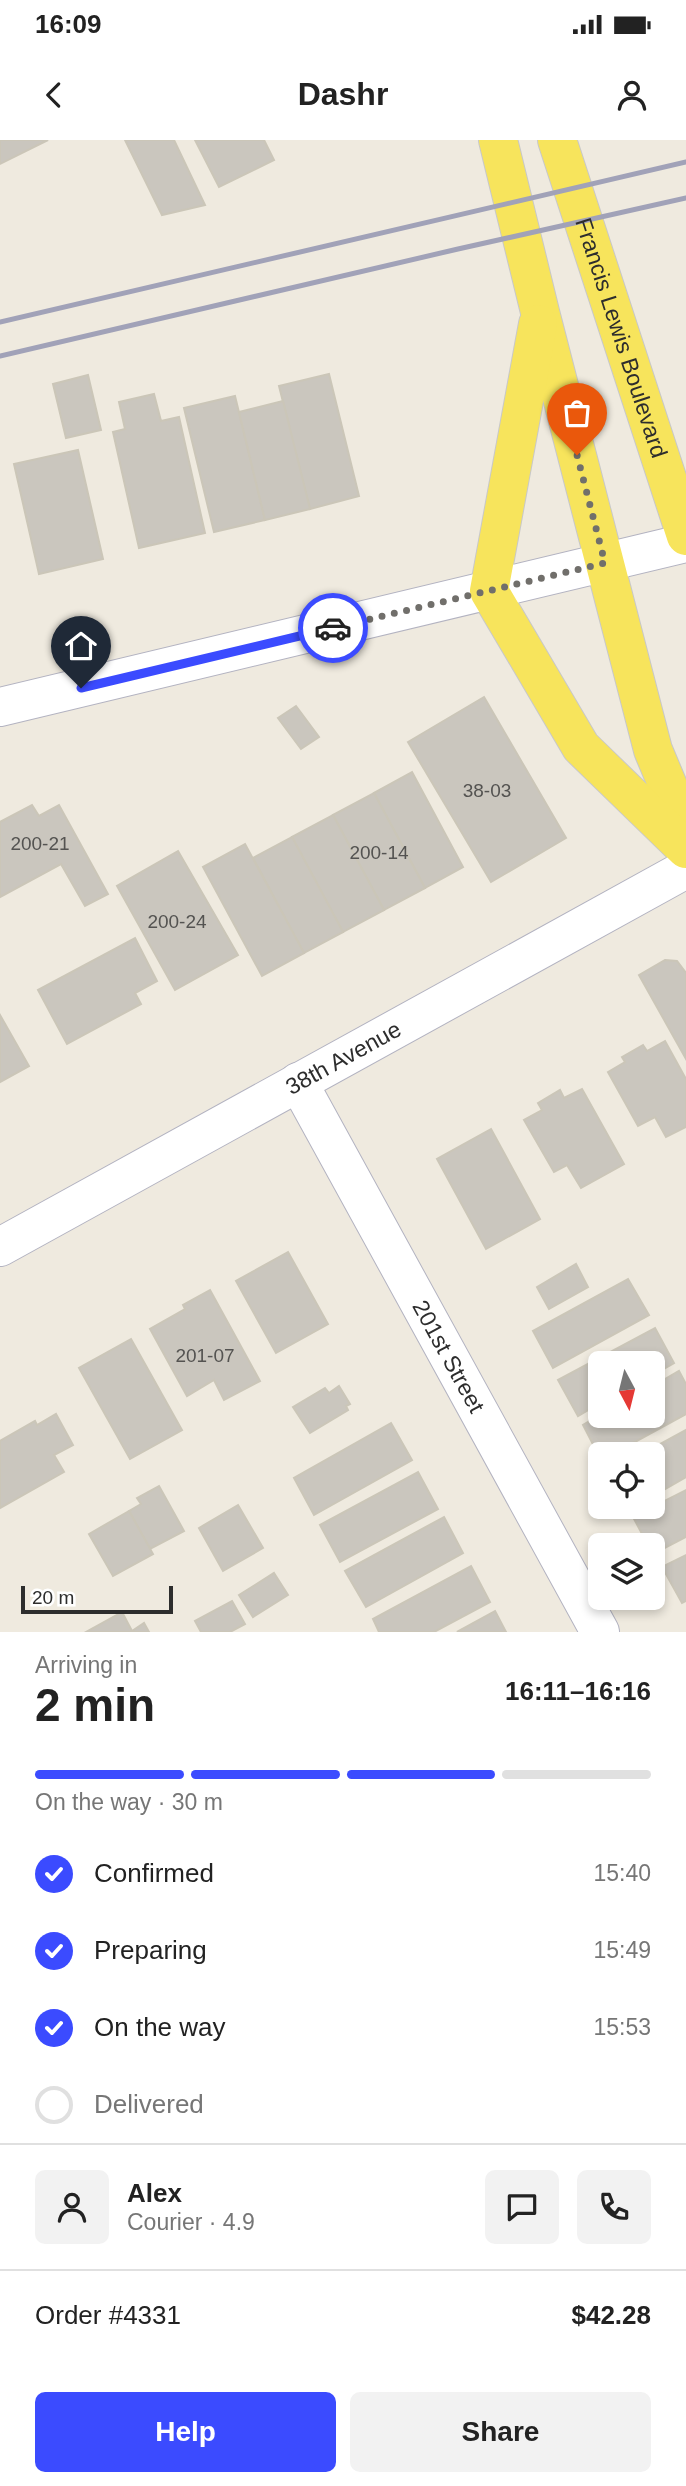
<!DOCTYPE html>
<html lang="en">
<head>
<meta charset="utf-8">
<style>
  body { margin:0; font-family:Arial,sans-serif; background:#f2f2f2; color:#222; height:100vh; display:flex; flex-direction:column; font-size:26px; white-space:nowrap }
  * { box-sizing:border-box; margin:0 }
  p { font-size:23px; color:#767676 }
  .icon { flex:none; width:38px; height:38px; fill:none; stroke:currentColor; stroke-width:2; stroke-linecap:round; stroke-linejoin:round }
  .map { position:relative; height:1492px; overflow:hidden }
  .panel { display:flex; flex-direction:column; background:#fff; flex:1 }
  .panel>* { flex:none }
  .needle { width:46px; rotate:173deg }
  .fabs { position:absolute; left:588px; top:1211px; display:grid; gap:14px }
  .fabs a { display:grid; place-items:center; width:77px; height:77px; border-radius:10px; background:#fff; box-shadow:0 4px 10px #0003; font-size:35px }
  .scale { position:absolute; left:21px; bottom:18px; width:152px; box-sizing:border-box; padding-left:7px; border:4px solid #2d2d2d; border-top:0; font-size:19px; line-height:24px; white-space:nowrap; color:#2d2d2d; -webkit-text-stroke:5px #fff; paint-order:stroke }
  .pin { position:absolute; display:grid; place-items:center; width:60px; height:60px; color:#fff; margin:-72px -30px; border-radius:50% 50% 50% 0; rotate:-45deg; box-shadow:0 0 7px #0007 }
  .pin .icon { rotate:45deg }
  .courier { position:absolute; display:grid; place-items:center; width:70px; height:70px; margin:-35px; border:5px solid #3b4bff; border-radius:50%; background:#fff; color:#222; box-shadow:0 2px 9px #0007 }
  .head em { font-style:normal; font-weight:600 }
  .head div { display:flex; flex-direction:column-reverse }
  .head { display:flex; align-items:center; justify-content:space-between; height:119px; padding:0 35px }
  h1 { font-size:46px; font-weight:600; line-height:52px }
  .bar { display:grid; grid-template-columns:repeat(4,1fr); gap:10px 7px; align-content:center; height:84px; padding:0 35px }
  .bar i { height:9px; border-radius:5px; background:#e0e0e0 }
  .bar .on { background:#3b4bff }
  .bar p { grid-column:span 4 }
  .line { display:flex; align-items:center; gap:18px; padding:0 35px; border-top:2px solid #e0e0e0 }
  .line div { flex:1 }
  .round { display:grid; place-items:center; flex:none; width:74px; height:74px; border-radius:10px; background:#f2f2f2 }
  ol { padding:0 35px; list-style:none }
  li { display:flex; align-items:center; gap:21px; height:77px }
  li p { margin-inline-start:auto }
  li .icon { padding:7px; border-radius:50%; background:#3b4bff; color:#fff; stroke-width:4 }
  li:last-child { color:#767676 }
  li i { width:38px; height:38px; border:4px solid #e0e0e0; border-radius:50% }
  .button { display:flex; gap:14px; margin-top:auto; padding:14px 35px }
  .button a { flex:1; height:80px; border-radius:10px; background:#3b4bff; color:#fff; font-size:28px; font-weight:600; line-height:80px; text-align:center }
  .button a+a { background:#f2f2f2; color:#222 }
  .status { display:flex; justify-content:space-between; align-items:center; height:49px; padding:0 35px; background:#fff; direction:ltr }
  .status svg { height:19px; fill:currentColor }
  header { display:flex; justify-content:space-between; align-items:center; height:91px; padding:0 35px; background:#fff; font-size:32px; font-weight:600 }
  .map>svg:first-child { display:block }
</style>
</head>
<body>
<div class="status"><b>16:09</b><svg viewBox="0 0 49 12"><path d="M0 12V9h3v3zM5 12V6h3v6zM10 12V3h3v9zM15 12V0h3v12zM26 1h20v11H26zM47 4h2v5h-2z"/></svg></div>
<header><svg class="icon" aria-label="back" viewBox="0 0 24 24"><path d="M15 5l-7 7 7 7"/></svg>Dashr<svg class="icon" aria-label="person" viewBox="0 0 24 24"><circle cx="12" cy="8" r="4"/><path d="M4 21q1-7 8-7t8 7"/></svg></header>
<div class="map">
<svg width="686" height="1492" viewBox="0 0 686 1492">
  <rect width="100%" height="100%" fill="#efeadf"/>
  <g fill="#cac6be" stroke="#cbc6b8" stroke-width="2">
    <polygon points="0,0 48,0 0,24"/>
    <polygon points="125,0 174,0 205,65 162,75"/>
    <polygon points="195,0 264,0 274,20 219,47"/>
    <polygon points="329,234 359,356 310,369 279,246"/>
    <polygon points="88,235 101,290 66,298 53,244"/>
    <polygon points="154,254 161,281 179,277 205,393 139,408 113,292 125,289 119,262"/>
    <polygon points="235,256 265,380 214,392 184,268"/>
    <polygon points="283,261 310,369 265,380 239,272"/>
    <polygon points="78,310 103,419 39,434 14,324"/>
    <polygon points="484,557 566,698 491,742 408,602"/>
    <polygon points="296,566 319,597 301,609 278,578"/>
    <polygon points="412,632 463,727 425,748 374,653"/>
    <polygon points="374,653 425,748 384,770 333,675"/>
    <polygon points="32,665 39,676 59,665 108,754 85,766 61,724 0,757 0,682"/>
    <polygon points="333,675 384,770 343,792 292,697"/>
    <polygon points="292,697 343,792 304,813 253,718"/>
    <polygon points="245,704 304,813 262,836 203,727"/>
    <polygon points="178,711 238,815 175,850 117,746"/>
    <polygon points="135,798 157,841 135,853 141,864 67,904 38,850"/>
    <polygon points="665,820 677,821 686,833 686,919 639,835"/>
    <polygon points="0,875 29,926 0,942"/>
    <polygon points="665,901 686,939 686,987 666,997 655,977 638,986 608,932 625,922 622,917 643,905 647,911"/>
    <polygon points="582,949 624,1024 581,1048 567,1025 554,1032 524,980 542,970 538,963 560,950 564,958"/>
    <polygon points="491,989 540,1079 486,1109 437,1019"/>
    <polygon points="288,1112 328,1184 276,1213 236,1141"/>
    <polygon points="576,1124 588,1147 549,1169 537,1147"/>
    <polygon points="628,1139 649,1175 553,1228 533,1191"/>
    <polygon points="210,1150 260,1241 224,1260 214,1240 187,1256 150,1189 185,1169 183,1165"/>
    <polygon points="655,1188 674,1223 653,1235 653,1223 600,1223 600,1263 578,1276 558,1240"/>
    <polygon points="131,1199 182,1290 130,1319 79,1228"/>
    <polygon points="679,1231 686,1244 686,1274 613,1314 600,1314 600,1318 583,1285 600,1275 653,1276 653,1246"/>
    <polygon points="339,1246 350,1264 346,1266 348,1270 310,1293 293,1267 325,1248 329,1253"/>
    <polygon points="56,1274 73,1305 54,1315 64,1332 0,1368 0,1301 35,1281 37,1285"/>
    <polygon points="391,1283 412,1320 314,1375 294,1338"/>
    <polygon points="686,1290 686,1337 653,1356 653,1314 642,1314"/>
    <polygon points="418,1332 438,1369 340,1422 320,1385"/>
    <polygon points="159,1346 184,1391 150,1409 129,1371 141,1364 137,1358"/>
    <polygon points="686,1350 686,1397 653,1414 653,1405 648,1405 633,1377"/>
    <polygon points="238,1365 263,1408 223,1431 199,1388"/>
    <polygon points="129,1371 153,1414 113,1436 89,1394"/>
    <polygon points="444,1377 463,1413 366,1467 345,1431"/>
    <polygon points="686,1415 686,1461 682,1463 662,1427"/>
    <polygon points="471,1426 490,1462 434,1492 379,1492 373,1479"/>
    <polygon points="274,1433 288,1455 253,1477 239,1455"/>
    <polygon points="232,1461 245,1484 230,1492 201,1492 195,1481"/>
    <polygon points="495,1471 506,1492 457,1492"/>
    <polygon points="122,1472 132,1491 144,1483 149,1492 86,1492"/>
  </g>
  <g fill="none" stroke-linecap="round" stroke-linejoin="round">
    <g stroke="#b3b3c1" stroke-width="40">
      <g id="minor">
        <polyline points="0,567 686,403"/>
        <path id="s1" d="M298,942L600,1492"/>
        <path id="s2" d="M0,1107L686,729"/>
      </g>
    </g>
    <g stroke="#c8c8c8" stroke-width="40">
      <g id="primary">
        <polyline points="498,0 540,172 653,610 686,689"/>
        <path id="s3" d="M557,0L686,396"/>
        <polyline points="538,184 489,451 581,607 686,709"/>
      </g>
    </g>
    <use href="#minor" stroke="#fff" stroke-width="38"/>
    <use href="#primary" stroke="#f7e45c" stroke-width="38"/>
    <g stroke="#a1a2b8" stroke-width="5">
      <polyline points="0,182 686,22"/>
      <polyline points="0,216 458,109 686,58"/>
    </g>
  </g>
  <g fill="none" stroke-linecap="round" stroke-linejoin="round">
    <polyline stroke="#716f6b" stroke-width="7" stroke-dasharray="0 12.6" points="333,488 605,423 577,315"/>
    <polyline stroke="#3b4bff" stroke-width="9" points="81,548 333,488"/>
  </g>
  <g text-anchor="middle" stroke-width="6" stroke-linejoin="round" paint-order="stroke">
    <g font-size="19" fill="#545351">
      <text x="487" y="657">38-03</text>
      <text x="40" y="710">200-21</text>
      <text x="379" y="719">200-14</text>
      <text x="177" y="788">200-24</text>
      <text x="205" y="1222">201-07</text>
    </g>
    <g font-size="23" fill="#2d2d2d" stroke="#fff">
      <text dy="8" stroke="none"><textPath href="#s3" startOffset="208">Francis Lewis Boulevard</textPath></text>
      <text dy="8" stroke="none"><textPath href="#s2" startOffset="392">38th Avenue</textPath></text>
      <text dy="8" stroke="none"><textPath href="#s1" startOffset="313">201st Street</textPath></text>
    </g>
  </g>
</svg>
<div class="fabs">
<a><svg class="needle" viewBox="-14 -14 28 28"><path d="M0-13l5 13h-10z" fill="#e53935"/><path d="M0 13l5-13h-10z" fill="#767676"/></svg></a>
<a><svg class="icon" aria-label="locate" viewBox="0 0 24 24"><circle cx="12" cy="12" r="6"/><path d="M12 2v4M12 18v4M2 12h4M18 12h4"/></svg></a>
<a><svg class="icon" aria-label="layers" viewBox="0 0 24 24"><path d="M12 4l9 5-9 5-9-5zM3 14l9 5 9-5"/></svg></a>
</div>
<div class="scale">20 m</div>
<div class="pin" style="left:577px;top:315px;background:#ea580c"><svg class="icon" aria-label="bag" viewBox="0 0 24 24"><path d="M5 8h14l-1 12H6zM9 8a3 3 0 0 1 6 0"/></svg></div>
<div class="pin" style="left:81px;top:548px;background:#1f2937"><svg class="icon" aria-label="home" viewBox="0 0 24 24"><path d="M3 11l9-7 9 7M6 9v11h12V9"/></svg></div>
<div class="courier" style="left:333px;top:488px"><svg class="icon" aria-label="car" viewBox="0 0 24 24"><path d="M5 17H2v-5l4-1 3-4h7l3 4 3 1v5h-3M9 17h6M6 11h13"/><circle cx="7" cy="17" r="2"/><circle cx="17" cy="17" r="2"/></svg></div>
</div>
<section class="panel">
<div class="head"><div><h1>2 min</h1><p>Arriving in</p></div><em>16:11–16:16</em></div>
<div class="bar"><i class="on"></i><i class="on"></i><i class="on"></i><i></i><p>On the way · 30 m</p></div>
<ol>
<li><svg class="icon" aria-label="check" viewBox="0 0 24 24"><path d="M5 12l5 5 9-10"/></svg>Confirmed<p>15:40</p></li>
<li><svg class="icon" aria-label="check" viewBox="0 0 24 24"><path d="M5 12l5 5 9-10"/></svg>Preparing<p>15:49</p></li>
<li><svg class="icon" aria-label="check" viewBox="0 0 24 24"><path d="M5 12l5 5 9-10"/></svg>On the way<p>15:53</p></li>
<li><i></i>Delivered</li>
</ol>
<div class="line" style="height:126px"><a class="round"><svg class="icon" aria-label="person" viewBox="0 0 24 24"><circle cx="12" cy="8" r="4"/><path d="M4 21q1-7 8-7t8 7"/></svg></a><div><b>Alex</b><p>Courier · 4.9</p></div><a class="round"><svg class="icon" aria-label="chat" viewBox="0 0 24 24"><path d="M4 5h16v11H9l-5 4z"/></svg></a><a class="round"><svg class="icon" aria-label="phone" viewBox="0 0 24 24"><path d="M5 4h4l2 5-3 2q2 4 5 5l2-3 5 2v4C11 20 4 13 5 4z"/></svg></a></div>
<div class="line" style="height:91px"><div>Order #4331</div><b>$42.28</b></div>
<div class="button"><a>Help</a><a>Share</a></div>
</section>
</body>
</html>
